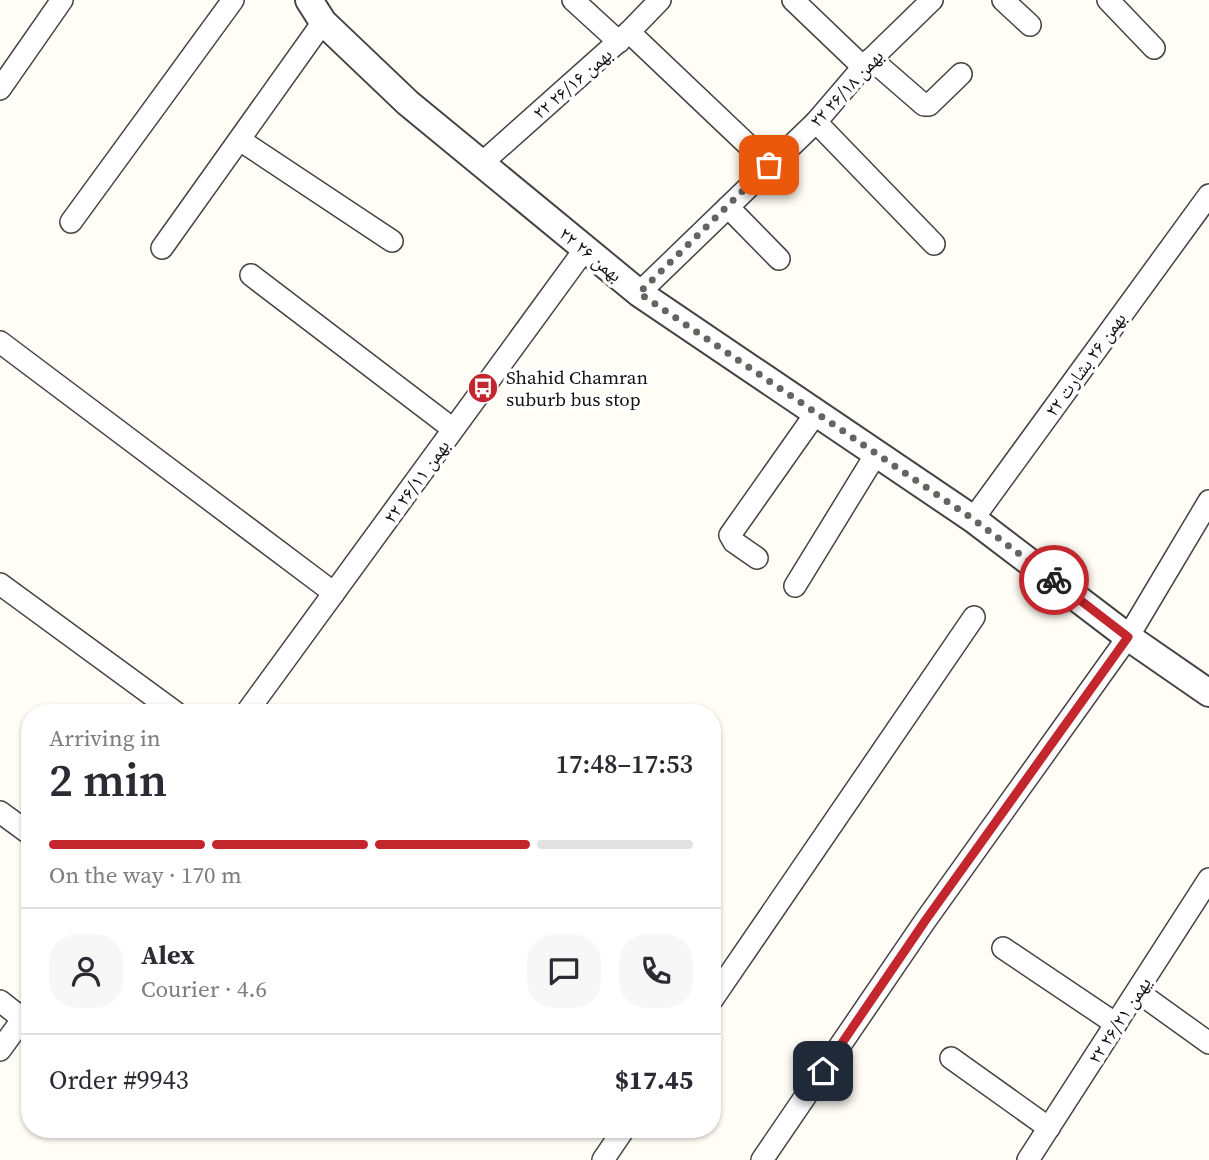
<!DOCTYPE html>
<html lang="en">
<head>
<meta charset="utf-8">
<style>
  body { margin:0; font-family:"Source Serif 4","Noto Naskh Arabic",serif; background:#f7f7f7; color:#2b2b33; height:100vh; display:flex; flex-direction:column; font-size:26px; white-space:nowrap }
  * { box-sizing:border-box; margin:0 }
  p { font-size:23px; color:#7c7c81 }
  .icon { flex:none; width:38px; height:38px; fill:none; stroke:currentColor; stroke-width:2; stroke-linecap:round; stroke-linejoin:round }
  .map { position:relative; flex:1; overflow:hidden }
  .drawer { position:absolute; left:21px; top:704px; width:700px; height:434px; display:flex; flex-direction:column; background:#fff; border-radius:28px; box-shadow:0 2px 5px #0004 }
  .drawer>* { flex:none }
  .pin { position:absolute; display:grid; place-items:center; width:60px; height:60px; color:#fff; margin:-30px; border-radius:14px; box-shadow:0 4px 10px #0006 }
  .courier { position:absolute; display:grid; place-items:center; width:70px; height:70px; margin:-35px; border:5px solid #c4262e; border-radius:50%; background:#fff; color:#222; box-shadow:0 2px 9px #0007 }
  .head em { font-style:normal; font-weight:600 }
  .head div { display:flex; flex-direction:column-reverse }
  .head { display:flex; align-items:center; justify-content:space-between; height:119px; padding:0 28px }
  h1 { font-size:46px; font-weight:600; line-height:52px }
  .bar { display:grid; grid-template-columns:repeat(4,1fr); gap:10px 7px; align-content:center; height:84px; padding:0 28px }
  .bar i { height:9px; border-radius:5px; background:#e1e1e2 }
  .bar .selected { background:#c4262e }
  .bar p { grid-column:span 4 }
  .line { display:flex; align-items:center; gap:18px; padding:0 28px; border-top:2px solid #e1e1e2 }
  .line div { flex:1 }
  .round { display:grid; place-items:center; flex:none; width:74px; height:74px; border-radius:28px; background:#f7f7f7 }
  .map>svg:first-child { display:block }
</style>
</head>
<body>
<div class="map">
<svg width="1209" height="1160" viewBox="0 0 1209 1160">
  <rect width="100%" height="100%" fill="#fffdf5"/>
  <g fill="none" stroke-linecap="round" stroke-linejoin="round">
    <g stroke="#444" stroke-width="24">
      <g id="minor">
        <polyline points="573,0 619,42"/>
        <polyline points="793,0 863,67"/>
        <polyline points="1003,0 1030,25"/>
        <polyline points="1108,0 1154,48"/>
        <polyline points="629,32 769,165"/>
        <polyline points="871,59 924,105 929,105 961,74"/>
        <polyline points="0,89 62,0"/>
        <polyline points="816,122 934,244"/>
        <polyline points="240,140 392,241"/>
        <polyline points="482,163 629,32 660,0"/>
        <polyline points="728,207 779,259"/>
        <polyline points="71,222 233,0"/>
        <polyline points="162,248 323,22"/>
        <polyline points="251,275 453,429"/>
        <polyline points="639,293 816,122 863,67 932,0"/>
        <polyline points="0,342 334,593"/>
        <polyline points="973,519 1209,195"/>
        <polyline points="757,558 734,542 730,535 816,413"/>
        <polyline points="0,584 175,712"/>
        <polyline points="795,586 876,454"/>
        <polyline points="247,712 585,249"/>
        <polyline points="0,812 30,834"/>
        <polyline points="1003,948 1116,1024"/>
        <polyline points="1138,992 1209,1043"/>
        <polyline points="712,1000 974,617"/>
        <polyline points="0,1001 23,1019"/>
        <polyline points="0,1050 30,1009"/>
        <polyline points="951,1058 1049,1128"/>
        <polyline points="603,1160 624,1129"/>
        <polyline points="762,1160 925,921 1128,637 1209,501"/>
        <polyline points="1028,1160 1209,879"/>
      </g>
    </g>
    <g stroke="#444" stroke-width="30">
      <polyline id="tertiary" points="309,0 323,22 408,103 639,293 973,519 1128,637 1209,693"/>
    </g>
    <use href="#minor" stroke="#fff" stroke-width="21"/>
    <use href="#tertiary" stroke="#fff" stroke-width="26"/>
  </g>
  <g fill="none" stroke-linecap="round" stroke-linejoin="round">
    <polyline stroke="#646461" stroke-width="7" stroke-dasharray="0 12.6" points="769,165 639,293 973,519 1054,580"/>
    <polyline stroke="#c4262e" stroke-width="9" points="823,1071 925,921 1128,637 1054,580"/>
  </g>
  <defs>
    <g id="bus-disc" transform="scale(1.575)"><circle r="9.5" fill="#c4262e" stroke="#fff"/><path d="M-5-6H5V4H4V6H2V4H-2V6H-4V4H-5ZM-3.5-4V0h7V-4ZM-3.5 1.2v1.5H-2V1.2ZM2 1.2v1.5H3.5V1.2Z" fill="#fff"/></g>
  </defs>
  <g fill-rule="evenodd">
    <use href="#bus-disc" x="483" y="388"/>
  </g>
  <g text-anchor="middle" stroke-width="7" stroke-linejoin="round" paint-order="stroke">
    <g font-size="19" fill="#111" stroke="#fff">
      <text transform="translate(572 83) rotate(-41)" y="7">۲۲ بهمن ۲۶/۱۶</text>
      <text transform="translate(846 88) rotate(-47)" y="7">۲۲ بهمن ۲۶/۱۸</text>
      <text transform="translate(591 254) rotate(39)" y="7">۲۲ بهمن ۲۶</text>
      <text transform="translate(1085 364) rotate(-54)" y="7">بهمن ۲۶ بشارت ۲۲</text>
      <text transform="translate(416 481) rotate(-54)" y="7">۲۲ بهمن ۲۶/۱۱</text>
      <text transform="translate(1119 1020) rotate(-57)" y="7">۲۲ یهمن ۲۶/۲۱</text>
    </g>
    <g font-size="19" fill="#111" stroke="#fff" text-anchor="start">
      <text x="506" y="384">Shahid Chamran<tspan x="506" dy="22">suburb bus stop</tspan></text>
    </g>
  </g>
</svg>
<div class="pin" style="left:769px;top:165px;background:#ea580c"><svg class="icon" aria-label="bag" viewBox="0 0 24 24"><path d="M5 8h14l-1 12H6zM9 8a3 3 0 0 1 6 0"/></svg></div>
<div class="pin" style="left:823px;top:1071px;background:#1f2937"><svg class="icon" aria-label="home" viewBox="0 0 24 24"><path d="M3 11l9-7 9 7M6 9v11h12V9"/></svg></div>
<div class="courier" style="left:1054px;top:580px"><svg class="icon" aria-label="bike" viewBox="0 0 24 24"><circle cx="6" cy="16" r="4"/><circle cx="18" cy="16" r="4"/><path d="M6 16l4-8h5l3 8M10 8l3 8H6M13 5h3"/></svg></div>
<section class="drawer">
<div class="head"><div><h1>2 min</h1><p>Arriving in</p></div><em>17:48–17:53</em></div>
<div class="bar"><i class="selected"></i><i class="selected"></i><i class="selected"></i><i></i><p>On the way · 170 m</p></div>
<div class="line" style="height:126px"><a class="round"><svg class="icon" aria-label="person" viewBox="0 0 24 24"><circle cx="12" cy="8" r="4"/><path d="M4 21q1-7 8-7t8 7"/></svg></a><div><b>Alex</b><p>Courier · 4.6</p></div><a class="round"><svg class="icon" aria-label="chat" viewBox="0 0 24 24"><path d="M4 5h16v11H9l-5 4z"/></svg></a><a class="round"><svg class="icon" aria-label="phone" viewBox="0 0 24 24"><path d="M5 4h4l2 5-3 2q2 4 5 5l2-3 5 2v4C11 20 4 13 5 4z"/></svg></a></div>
<div class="line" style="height:91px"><div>Order #9943</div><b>$17.45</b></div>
</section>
</div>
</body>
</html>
